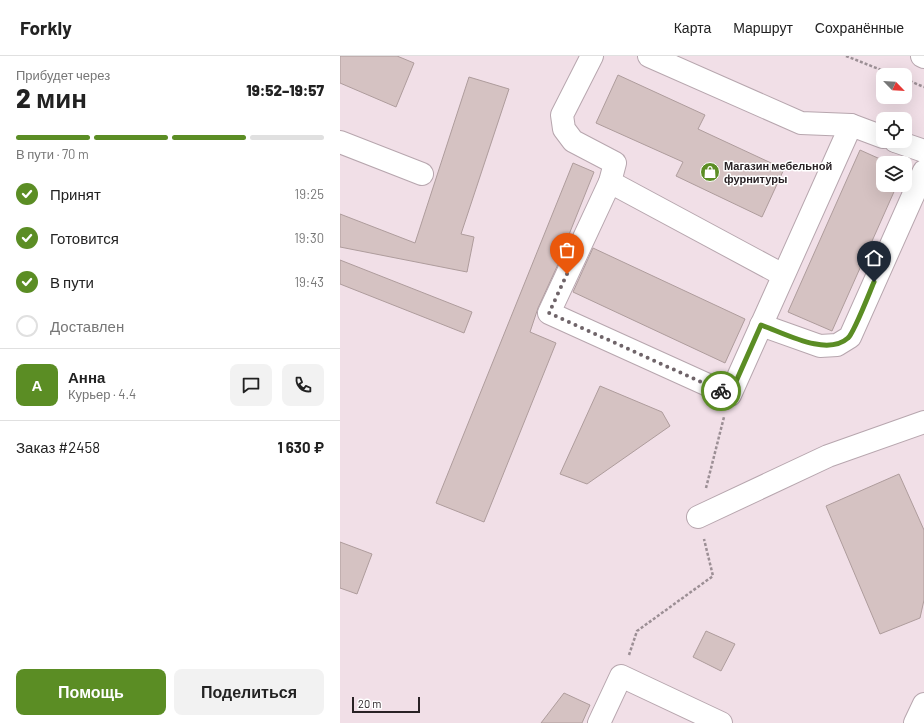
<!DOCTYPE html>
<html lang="ru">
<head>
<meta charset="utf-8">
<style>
  body { margin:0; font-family:Barlow,sans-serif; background:#f2f2f2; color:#222; height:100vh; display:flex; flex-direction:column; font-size:15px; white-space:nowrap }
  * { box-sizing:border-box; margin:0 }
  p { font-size:13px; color:#767676 }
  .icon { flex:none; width:22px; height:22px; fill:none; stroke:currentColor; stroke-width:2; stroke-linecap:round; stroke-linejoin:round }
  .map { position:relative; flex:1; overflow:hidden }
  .details { display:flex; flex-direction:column; background:#fff; width:340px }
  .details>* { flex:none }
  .needle { width:26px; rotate:115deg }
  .fabs { position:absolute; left:536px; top:12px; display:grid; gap:8px }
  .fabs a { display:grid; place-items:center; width:36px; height:36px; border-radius:8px; background:#fff; box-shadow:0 4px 16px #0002; font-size:20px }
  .scale { position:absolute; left:12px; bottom:10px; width:68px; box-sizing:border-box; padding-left:4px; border:2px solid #292225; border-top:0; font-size:11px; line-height:14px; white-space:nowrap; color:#292225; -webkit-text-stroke:3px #fff; paint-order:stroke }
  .pin { position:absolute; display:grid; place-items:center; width:34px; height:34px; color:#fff; margin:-41px -17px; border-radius:50% 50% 50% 0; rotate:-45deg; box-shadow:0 0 4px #0007 }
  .pin .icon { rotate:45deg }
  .courier { position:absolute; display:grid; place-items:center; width:40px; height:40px; margin:-20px; border:3px solid #5b8d24; border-radius:50%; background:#fff; color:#222; box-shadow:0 1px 5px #0007 }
  .summary em { font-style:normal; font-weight:800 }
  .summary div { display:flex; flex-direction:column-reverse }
  .summary { display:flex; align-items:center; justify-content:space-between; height:68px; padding:0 16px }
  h1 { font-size:26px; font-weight:800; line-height:30px }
  .bar { display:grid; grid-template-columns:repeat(4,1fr); gap:6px 4px; align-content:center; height:48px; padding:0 16px }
  .bar i { height:5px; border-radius:3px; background:#e0e0e0 }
  .bar .selected { background:#5b8d24 }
  .bar p { grid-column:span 4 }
  .line { display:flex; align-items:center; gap:10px; padding:0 16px; border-top:1px solid #e0e0e0 }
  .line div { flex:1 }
  .round { display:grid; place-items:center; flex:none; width:42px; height:42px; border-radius:8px; background:#f2f2f2 }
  ol { padding:0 16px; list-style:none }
  li { display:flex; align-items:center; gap:12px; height:44px }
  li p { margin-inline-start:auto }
  li .icon { padding:4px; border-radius:50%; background:#5b8d24; color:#fff; stroke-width:4 }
  li:last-child { color:#767676 }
  li i { width:22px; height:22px; border:2px solid #e0e0e0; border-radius:50% }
  .primary-button { display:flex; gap:8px; margin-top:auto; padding:8px 16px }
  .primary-button a { flex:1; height:46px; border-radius:8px; background:#5b8d24; color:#fff; font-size:16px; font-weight:800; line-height:46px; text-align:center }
  .primary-button a+a { background:#f2f2f2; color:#222 }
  header { display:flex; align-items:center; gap:24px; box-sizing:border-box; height:56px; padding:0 20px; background:#fff; border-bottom:1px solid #e0e0e0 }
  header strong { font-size:19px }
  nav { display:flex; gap:22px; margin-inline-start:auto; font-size:14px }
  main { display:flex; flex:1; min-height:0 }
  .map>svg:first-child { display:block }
</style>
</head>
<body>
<header>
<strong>Forkly</strong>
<nav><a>Карта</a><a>Маршрут</a><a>Сохранённые</a></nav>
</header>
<main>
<section class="details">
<div class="summary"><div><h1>2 мин</h1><p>Прибудет через</p></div><em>19:52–19:57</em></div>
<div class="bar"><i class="selected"></i><i class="selected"></i><i class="selected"></i><i></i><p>В пути · 70 m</p></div>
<ol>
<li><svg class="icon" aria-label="check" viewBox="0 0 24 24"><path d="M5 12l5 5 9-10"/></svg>Принят<p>19:25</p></li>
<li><svg class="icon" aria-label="check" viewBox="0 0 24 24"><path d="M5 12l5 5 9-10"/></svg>Готовится<p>19:30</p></li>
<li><svg class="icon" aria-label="check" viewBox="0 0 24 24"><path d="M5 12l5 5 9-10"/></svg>В пути<p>19:43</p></li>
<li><i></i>Доставлен</li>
</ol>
<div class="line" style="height:72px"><b class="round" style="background:#5b8d24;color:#fff">А</b><div><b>Анна</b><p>Курьер · 4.4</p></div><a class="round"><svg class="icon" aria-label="chat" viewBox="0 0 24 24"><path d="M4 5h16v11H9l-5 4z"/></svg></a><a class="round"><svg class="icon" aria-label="phone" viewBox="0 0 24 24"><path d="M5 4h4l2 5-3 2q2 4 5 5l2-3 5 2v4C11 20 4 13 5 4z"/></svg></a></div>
<div class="line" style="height:52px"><div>Заказ #2458</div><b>1 630 ₽</b></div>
<div class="primary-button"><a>Помощь</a><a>Поделиться</a></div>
</section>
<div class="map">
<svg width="584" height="667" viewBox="0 0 584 667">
  <rect width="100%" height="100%" fill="#f1dfe7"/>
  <g fill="#d5c2c2" stroke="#ae9c9c">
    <polygon points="0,0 57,0 74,7 56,51 0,27"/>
    <polygon points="278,19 365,59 358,73 444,113 422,161 336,120 343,106 256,67"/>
    <polygon points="129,21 169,33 121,178 134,181 127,216 0,191 0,158 75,187"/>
    <polygon points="520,94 549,107 543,107 543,129 557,129 492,275 448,256"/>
    <polygon points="233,107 254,116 228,181 230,182 198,252 190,276 216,287 144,466 96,447"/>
    <polygon points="253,192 405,263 385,307 233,236"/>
    <polygon points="0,204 132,256 124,277 0,228"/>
    <polygon points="260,330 322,356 330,370 247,428 220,418"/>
    <polygon points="559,418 584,474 584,544 580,562 540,578 486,450"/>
    <polygon points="0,486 32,498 17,538 0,532"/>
    <polygon points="366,575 395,588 381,615 353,601"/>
    <polygon points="224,637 250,649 242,667 201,667"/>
  </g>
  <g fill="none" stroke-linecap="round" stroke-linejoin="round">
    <g stroke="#b7a6ae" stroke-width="24">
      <g id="minor">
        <polyline points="252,0 222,59 224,73 233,85 275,107 270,126 209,257 390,339 511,69"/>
        <polyline points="309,0 461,67 511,69 543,81"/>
        <polyline points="582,0 584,1"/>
        <polyline points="555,85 584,95"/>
        <polyline points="0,86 82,118"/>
        <polyline points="270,126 443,219"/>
        <polyline points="421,269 480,290 497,289 510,281 584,115"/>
        <polyline points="358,461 488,400 584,366"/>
        <polyline points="259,667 281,620 381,667"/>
        <polyline points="575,667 584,648"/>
      </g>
    </g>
    <g stroke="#9c8f95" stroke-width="2.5" stroke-dasharray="3 2" stroke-linecap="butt">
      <polyline points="506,0 554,19"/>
      <polyline points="565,23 584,31"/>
      <polyline points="366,432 384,361"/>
      <polyline points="289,599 297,575 373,520 364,483"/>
    </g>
    <use href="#minor" stroke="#fff" stroke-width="22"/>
  </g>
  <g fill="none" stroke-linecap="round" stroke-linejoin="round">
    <polyline stroke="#6f6469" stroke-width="4" stroke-dasharray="0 7.2" points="227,218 209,257 381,335"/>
    <path stroke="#5b8d24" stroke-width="5" d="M381,335L390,339L421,269C444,277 487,301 508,282C514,277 530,235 534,226"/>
  </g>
  <defs>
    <g id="shop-disc" transform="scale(1)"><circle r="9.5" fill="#5b8d24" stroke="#fff"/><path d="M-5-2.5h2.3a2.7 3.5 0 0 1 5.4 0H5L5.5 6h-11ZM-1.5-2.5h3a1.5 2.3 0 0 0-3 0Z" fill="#fff"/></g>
  </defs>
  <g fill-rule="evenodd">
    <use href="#shop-disc" x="370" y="116"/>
  </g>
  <g text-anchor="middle" stroke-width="3" stroke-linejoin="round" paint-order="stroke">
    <g font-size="11" font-weight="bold" fill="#292225" stroke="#fff" text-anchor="start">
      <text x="384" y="114">Магазин мебельной<tspan x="384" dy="13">фурнитуры</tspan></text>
    </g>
  </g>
</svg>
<div class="fabs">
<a><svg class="needle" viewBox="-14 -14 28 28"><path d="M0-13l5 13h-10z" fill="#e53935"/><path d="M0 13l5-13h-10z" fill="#767676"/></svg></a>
<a><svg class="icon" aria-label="locate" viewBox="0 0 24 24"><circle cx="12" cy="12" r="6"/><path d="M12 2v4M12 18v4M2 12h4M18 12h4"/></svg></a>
<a><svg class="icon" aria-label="layers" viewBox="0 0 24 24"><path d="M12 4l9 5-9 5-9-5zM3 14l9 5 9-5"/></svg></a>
</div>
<div class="scale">20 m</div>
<div class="pin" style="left:227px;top:218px;background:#ea580c"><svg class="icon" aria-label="bag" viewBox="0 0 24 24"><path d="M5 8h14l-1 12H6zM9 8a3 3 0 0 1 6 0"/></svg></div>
<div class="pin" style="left:534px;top:226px;background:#1f2937"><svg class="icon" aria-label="home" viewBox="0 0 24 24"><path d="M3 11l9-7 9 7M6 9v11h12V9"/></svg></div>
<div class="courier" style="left:381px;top:335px"><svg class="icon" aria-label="bike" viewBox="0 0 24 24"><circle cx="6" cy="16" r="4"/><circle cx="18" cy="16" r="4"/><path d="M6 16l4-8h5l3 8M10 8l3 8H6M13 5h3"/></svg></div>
</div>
</main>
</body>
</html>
